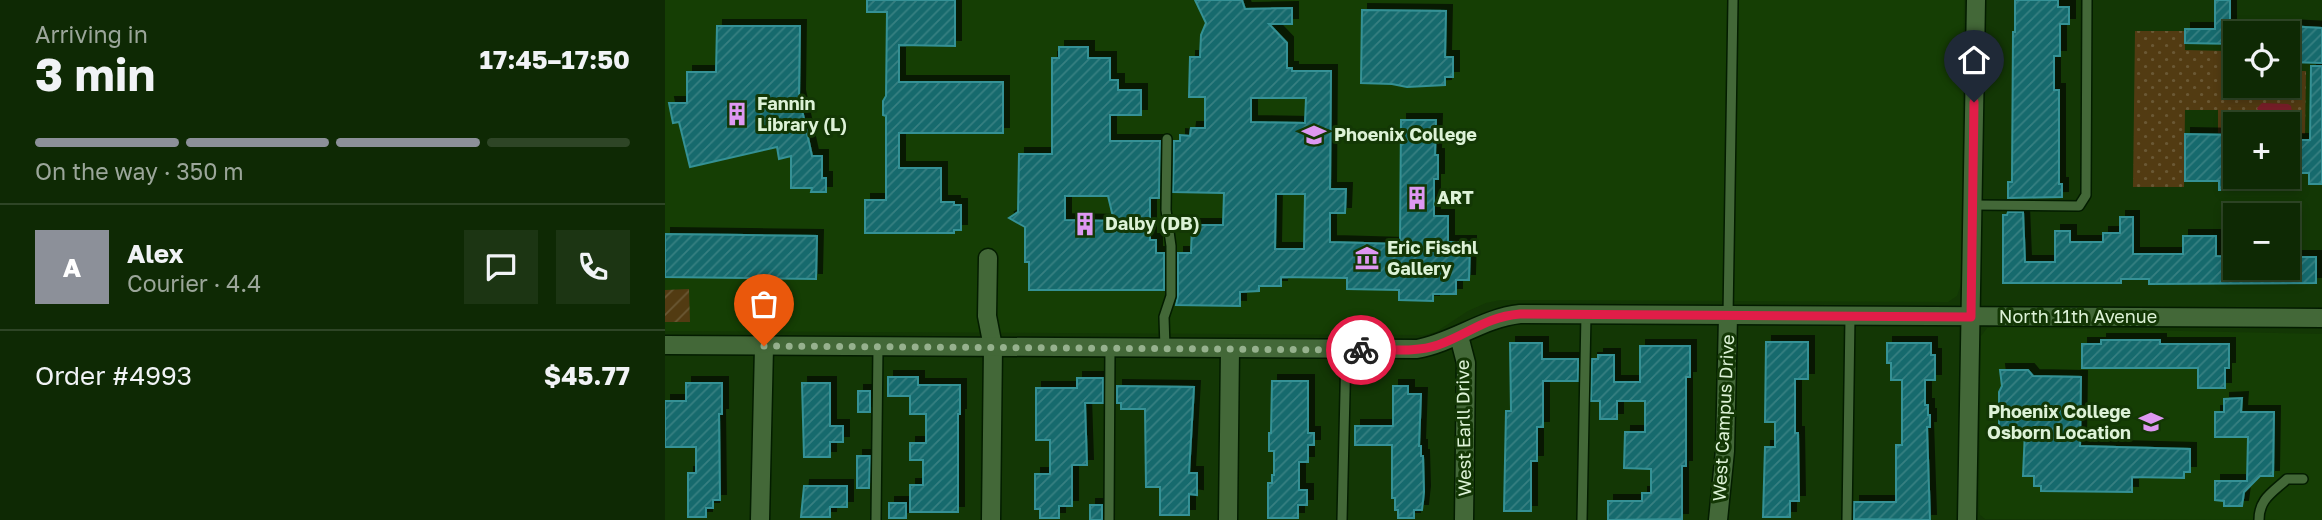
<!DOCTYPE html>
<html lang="en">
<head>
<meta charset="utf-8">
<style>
  body { margin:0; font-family:"Golos Text",sans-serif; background:#1c3513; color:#f1f3f6; height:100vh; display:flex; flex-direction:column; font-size:26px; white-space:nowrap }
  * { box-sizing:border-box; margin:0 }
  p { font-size:23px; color:#9ba69a }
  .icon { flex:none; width:38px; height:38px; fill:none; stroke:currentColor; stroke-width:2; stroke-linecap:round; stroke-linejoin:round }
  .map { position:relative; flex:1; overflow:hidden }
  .details { display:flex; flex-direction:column; background:#0e2904; width:665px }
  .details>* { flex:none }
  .fabs { position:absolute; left:1558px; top:21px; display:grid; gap:14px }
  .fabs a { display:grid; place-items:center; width:77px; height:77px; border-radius:0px; background:#0e2904; box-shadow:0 4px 10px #0003,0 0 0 2px #2e4526; font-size:35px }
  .pin { position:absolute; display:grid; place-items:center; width:60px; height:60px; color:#fff; margin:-72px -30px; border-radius:50% 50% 50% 0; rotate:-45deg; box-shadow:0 0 7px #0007 }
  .pin .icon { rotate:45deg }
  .courier { position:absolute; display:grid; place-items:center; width:70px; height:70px; margin:-35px; border:5px solid #e11d48; border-radius:50%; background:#fff; color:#222; box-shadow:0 2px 9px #0007 }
  .overview em { font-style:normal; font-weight:700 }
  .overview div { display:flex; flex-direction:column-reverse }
  .overview { display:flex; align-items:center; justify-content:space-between; height:119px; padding:0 35px }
  h1 { font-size:46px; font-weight:700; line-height:52px }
  .bar { display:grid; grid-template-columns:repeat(4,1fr); gap:10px 7px; align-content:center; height:84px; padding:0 35px }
  .bar i { height:9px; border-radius:5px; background:#2e4526 }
  .bar .on { background:#8c9099 }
  .bar p { grid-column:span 4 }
  .line { display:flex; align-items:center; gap:18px; padding:0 35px; border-top:2px solid #2e4526 }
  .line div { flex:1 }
  .round { display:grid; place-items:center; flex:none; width:74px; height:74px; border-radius:0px; background:#1c3513 }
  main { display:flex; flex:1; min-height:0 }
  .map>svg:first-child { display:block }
</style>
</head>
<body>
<main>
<section class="details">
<div class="overview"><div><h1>3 min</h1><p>Arriving in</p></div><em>17:45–17:50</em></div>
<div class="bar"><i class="on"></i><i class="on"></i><i class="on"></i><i></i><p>On the way · 350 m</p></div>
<div class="line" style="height:126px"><b class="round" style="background:#8c9099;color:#fff">A</b><div><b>Alex</b><p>Courier · 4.4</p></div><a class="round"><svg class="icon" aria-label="chat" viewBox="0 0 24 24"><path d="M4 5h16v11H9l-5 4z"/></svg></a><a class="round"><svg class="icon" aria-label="phone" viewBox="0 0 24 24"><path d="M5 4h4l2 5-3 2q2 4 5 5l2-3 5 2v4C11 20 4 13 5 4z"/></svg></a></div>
<div class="line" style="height:91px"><div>Order #4993</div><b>$45.77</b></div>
</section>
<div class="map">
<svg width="1657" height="520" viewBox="0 0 1657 520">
  <defs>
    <pattern id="grass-dots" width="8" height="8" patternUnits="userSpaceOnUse" patternTransform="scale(1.75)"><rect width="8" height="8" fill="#523b12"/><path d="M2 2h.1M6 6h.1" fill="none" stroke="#6a5834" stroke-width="1.8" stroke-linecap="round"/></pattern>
    <pattern id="garden-furrows" width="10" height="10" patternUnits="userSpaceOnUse" patternTransform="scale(1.75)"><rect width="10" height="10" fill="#523b12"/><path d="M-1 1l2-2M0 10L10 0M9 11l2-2" fill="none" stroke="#6a5834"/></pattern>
    <pattern id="building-hatch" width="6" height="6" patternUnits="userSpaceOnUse" patternTransform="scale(1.75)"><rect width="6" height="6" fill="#166a6d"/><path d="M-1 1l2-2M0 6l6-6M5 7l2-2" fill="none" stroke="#378081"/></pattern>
    <filter id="shadow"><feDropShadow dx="6" dy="-6" stdDeviation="0" flood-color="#0009"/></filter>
  </defs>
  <rect width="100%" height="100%" fill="#133705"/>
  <g fill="#153e04">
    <polygon points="0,0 1299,0 1296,284 1292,296 1283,302 836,300 821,303 803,311 771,332 759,335 0,331"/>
    <polygon points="1330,327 1657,334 1657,520 1320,519 1315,515 1314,509 1316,336 1322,328"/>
  </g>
  <polygon fill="url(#grass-dots)" points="1470,31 1520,31 1520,50 1562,51 1561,81 1570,82 1570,86 1622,86 1622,71 1641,71 1640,134 1622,133 1622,124 1570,124 1570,133 1553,133 1553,110 1520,110 1519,187 1468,187"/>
  <polygon fill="url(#garden-furrows)" points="24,289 25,322 0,322 0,290"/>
  <polygon fill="#791e29" points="1597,103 1623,104 1626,106 1627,112 1622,116 1595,115 1592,108"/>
  <g fill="url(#building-hatch)" stroke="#349195" stroke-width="2" fill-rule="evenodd" filter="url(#shadow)">
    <polygon points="202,0 290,0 290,46 234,45 234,82 338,82 338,133 234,133 234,168 276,168 276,202 289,202 289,205 296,205 296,230 289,230 289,233 200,233 200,200 221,200 221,116 218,115 218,101 221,96 222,12 202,12"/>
    <path d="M530,0H577L580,9L627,8V24H604L622,43V68H627V71H666L665,189H681L680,213H665V242L735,244L736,120H771L770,155H773V179H769V216H783V242H805L804,280H791V294H768V301L734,300V290L682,289V278L616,277V286H594V291L575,292V306L511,305L513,296V253H526L527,225H558L559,193L508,192L509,141H515V135L525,136L526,128H540V97H524L525,57H535L536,35L541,23ZM586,98H641L640,123L586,122ZM611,194H640L639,249H610Z"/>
    <polygon points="1350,0 1393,0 1393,7 1404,7 1404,24 1395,24 1395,56 1389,56 1389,90 1394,90 1394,184 1397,184 1397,197 1343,198 1343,182 1347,182 1348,32 1350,32"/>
    <polygon points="1550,0 1565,0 1565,26 1570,26 1570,44 1520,43 1520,29 1550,29"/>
    <polygon points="697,10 781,11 780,57 788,57 788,77 780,77 780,85 742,87 727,84 696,83"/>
    <polygon points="52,26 135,26 134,96 147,156 157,156 157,178 161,178 161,192 146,192 147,188 126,188 126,156 114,159 112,147 25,167 14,122 8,123 4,103 22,103 22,72 51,72"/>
    <polygon points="1622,26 1657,28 1657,63 1622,62"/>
    <path d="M394,47H423V58H445V80H453V90H476V115H445V141H495L494,198H485V240H491V253H499V290H364V262H360V227L344,218L353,212L354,154H387V58H394ZM400,196H443L449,221L400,220Z"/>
    <polygon points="1646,66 1657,66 1657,184 1644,184 1644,173 1622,173 1622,140 1645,140"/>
    <polygon points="1520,134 1570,135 1570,177 1595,177 1595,190 1554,190 1554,181 1520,181"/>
    <polygon points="1343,212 1358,212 1360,262 1390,262 1390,231 1405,231 1405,242 1438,242 1438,233 1455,233 1455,217 1468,217 1468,254 1518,254 1518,236 1551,236 1551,256 1570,257 1570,268 1622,268 1622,257 1651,257 1651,283 1484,284 1484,279 1456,279 1456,283 1338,283 1338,215 1342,215"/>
    <polygon points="0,234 152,236 151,279 0,277"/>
    <polygon points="1436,340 1495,340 1495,344 1564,344 1564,368 1560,368 1560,388 1533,388 1533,368 1417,368 1417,344 1436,344"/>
    <polygon points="1101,342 1143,342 1143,379 1130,379 1130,433 1133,433 1134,501 1125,501 1125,517 1098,517 1100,447 1110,447 1110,422 1100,422"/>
    <polygon points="845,343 877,343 877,359 913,359 913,381 878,381 878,427 872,427 872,461 866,461 866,511 839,511 841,411 846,411"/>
    <polygon points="1222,343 1266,343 1266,355 1270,355 1270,380 1260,380 1260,405 1263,405 1263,415 1265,415 1265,427 1262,427 1265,520 1189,519 1189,502 1231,502 1231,445 1237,445 1237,380 1226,380 1226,363 1222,363"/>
    <polygon points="975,346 1025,346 1025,377 1021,377 1021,466 1017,466 1017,519 943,520 943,501 977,501 977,493 986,493 986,469 959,468 960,432 980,432 980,401 952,401 952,419 935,419 935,401 926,401 927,359 933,359 933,355 949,355 949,382 975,382"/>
    <polygon points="1335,370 1363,370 1368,376 1416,377 1415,446 1525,449 1525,472 1519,472 1519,478 1467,477 1467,492 1376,491 1376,486 1369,486 1369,476 1358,476 1360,430 1334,429 1334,392 1337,386"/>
    <polygon points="223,377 253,377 253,385 295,385 295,414 293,414 293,512 245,512 245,485 258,485 258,460 245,460 245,443 261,443 261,414 245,414 245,396 223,396"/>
    <polygon points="412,378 438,378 438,403 420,403 422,465 407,465 407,506 394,506 394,518 375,518 375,509 370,509 370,474 385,474 385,440 371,440 371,388 412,388"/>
    <polygon points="607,381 643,381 643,433 649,433 649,445 643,445 643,462 634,462 634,490 642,490 642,505 633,505 633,518 603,518 603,483 607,483 607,475 609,475 609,451 604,451 604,433 606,433"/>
    <polygon points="21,383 57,383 57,414 54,414 55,500 48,500 48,508 41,508 41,517 23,517 23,473 31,473 31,447 0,447 0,401 21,401"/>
    <polygon points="137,383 165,383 165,426 178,426 178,442 165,442 165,457 139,457"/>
    <polygon points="452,386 529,387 524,473 532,473 532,495 524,494 524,515 495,515 495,487 481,487 480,409 456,409 456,403 452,403"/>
    <polygon points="728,386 743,386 743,394 756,394 754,446 756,446 756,456 758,456 759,492 757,510 749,510 749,518 733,518 733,510 730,510 730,498 727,498 727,445 690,445 690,426 728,426"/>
    <rect x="193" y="391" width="12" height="21"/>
    <polygon points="1577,398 1576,412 1609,412 1608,476 1595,476 1579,492 1577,506 1559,506 1559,501 1550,500 1550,481 1582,481 1583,437 1550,437 1550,412 1559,412 1559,399"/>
    <polygon points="192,456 205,456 204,488 192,488"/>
    <polygon points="139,486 182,486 182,507 165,507 165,517 136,517"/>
    <rect x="224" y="503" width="17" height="15"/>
    <rect x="425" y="505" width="12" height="15"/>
  </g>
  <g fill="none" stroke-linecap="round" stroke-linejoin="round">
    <g stroke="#031c00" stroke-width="12">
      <g id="lane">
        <polyline points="1308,205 1414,206 1421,195 1422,0"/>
        <polyline points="1063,316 1068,0"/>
        <polyline points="500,348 499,317 506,296 506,246 501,210 502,139"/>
        <polyline points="211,520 213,347"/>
        <polyline points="444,520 445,347"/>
        <polyline points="677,520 681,350"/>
        <polyline points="917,520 921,314"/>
        <polyline points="1182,520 1185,317"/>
        <path d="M1594,520C1594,499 1607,493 1622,479H1638"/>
      </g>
    </g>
    <g stroke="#031c00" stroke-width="21">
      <g id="street">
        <polyline points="323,258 322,316 328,347 326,520"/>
        <polyline points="794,336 801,363 799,520"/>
        <path d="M0,345L752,349C789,342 818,318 855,314L1657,318"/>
        <polyline points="95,520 99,347"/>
        <polyline points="563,520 565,349"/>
        <polyline points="1053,520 1060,451 1063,316"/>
        <polyline points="1302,520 1311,0"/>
      </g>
    </g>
    <use href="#lane" stroke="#436838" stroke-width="9"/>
    <use href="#street" stroke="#436838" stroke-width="18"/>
  </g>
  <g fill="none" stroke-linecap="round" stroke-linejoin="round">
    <polyline stroke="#96b18e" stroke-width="7" stroke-dasharray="0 12.6" points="99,346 696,350"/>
    <path stroke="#e11d48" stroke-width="9" d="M696,350C721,349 750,353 773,345C804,334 820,317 855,314L1306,317L1309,102"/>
  </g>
  <defs>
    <g id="building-bare" transform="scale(1.89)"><path d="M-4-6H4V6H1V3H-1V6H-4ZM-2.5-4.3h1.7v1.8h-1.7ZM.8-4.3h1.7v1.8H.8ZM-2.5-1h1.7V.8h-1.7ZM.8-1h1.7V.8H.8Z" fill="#de98f2" stroke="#133705" stroke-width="2.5" paint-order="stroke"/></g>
    <g id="university-bare" transform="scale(1.89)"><path d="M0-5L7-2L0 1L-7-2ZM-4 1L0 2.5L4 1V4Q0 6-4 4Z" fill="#de98f2" stroke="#133705" stroke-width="2.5" paint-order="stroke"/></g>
    <g id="museum-bare" transform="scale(1.89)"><path d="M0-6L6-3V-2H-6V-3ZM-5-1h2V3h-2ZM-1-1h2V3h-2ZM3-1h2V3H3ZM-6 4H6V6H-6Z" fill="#de98f2" stroke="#133705" stroke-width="2.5" paint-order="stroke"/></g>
  </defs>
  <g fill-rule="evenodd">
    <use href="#building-bare" x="72" y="114"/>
    <use href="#university-bare" x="649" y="135"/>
    <use href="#building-bare" x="752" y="198"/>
    <use href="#building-bare" x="420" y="224"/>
    <use href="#museum-bare" x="702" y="258"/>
    <use href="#university-bare" x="1486" y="422"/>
  </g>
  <g text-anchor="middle" stroke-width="6" stroke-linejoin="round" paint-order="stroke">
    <g font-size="18" font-weight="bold" fill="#ddf2d7" stroke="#133705" text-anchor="start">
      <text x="92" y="110">Fannin<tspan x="92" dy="21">Library (L)</tspan></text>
      <text x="669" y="141">Phoenix College</text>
      <text x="772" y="204">ART</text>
      <text x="440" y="230">Dalby (DB)</text>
      <text x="722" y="254">Eric Fischl<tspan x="722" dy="21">Gallery</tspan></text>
      <text x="1466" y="418" text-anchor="end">Phoenix College<tspan x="1466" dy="21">Osborn Location</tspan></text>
    </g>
    <g font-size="18" fill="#ddf2d7" stroke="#133705">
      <text x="1413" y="323">North 11th Avenue</text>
      <text transform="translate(1059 418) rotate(-87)" y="6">West Campus Drive</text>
      <text transform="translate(799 428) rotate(-91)" y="6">West Earll Drive</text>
    </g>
  </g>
</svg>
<div class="fabs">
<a><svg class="icon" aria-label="locate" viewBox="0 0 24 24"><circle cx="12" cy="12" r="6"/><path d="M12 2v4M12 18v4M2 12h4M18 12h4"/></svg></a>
<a>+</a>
<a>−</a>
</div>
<div class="pin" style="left:99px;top:346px;background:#ea580c"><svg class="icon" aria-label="bag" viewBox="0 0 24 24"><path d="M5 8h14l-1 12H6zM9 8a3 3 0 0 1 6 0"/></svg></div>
<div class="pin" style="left:1309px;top:102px;background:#1f2937"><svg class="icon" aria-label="home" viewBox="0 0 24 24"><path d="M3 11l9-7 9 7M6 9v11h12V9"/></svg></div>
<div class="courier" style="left:696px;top:350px"><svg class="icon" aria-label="bike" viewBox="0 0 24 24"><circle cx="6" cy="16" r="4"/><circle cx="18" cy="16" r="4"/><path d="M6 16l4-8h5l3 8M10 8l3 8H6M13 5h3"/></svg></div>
</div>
</main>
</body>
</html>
